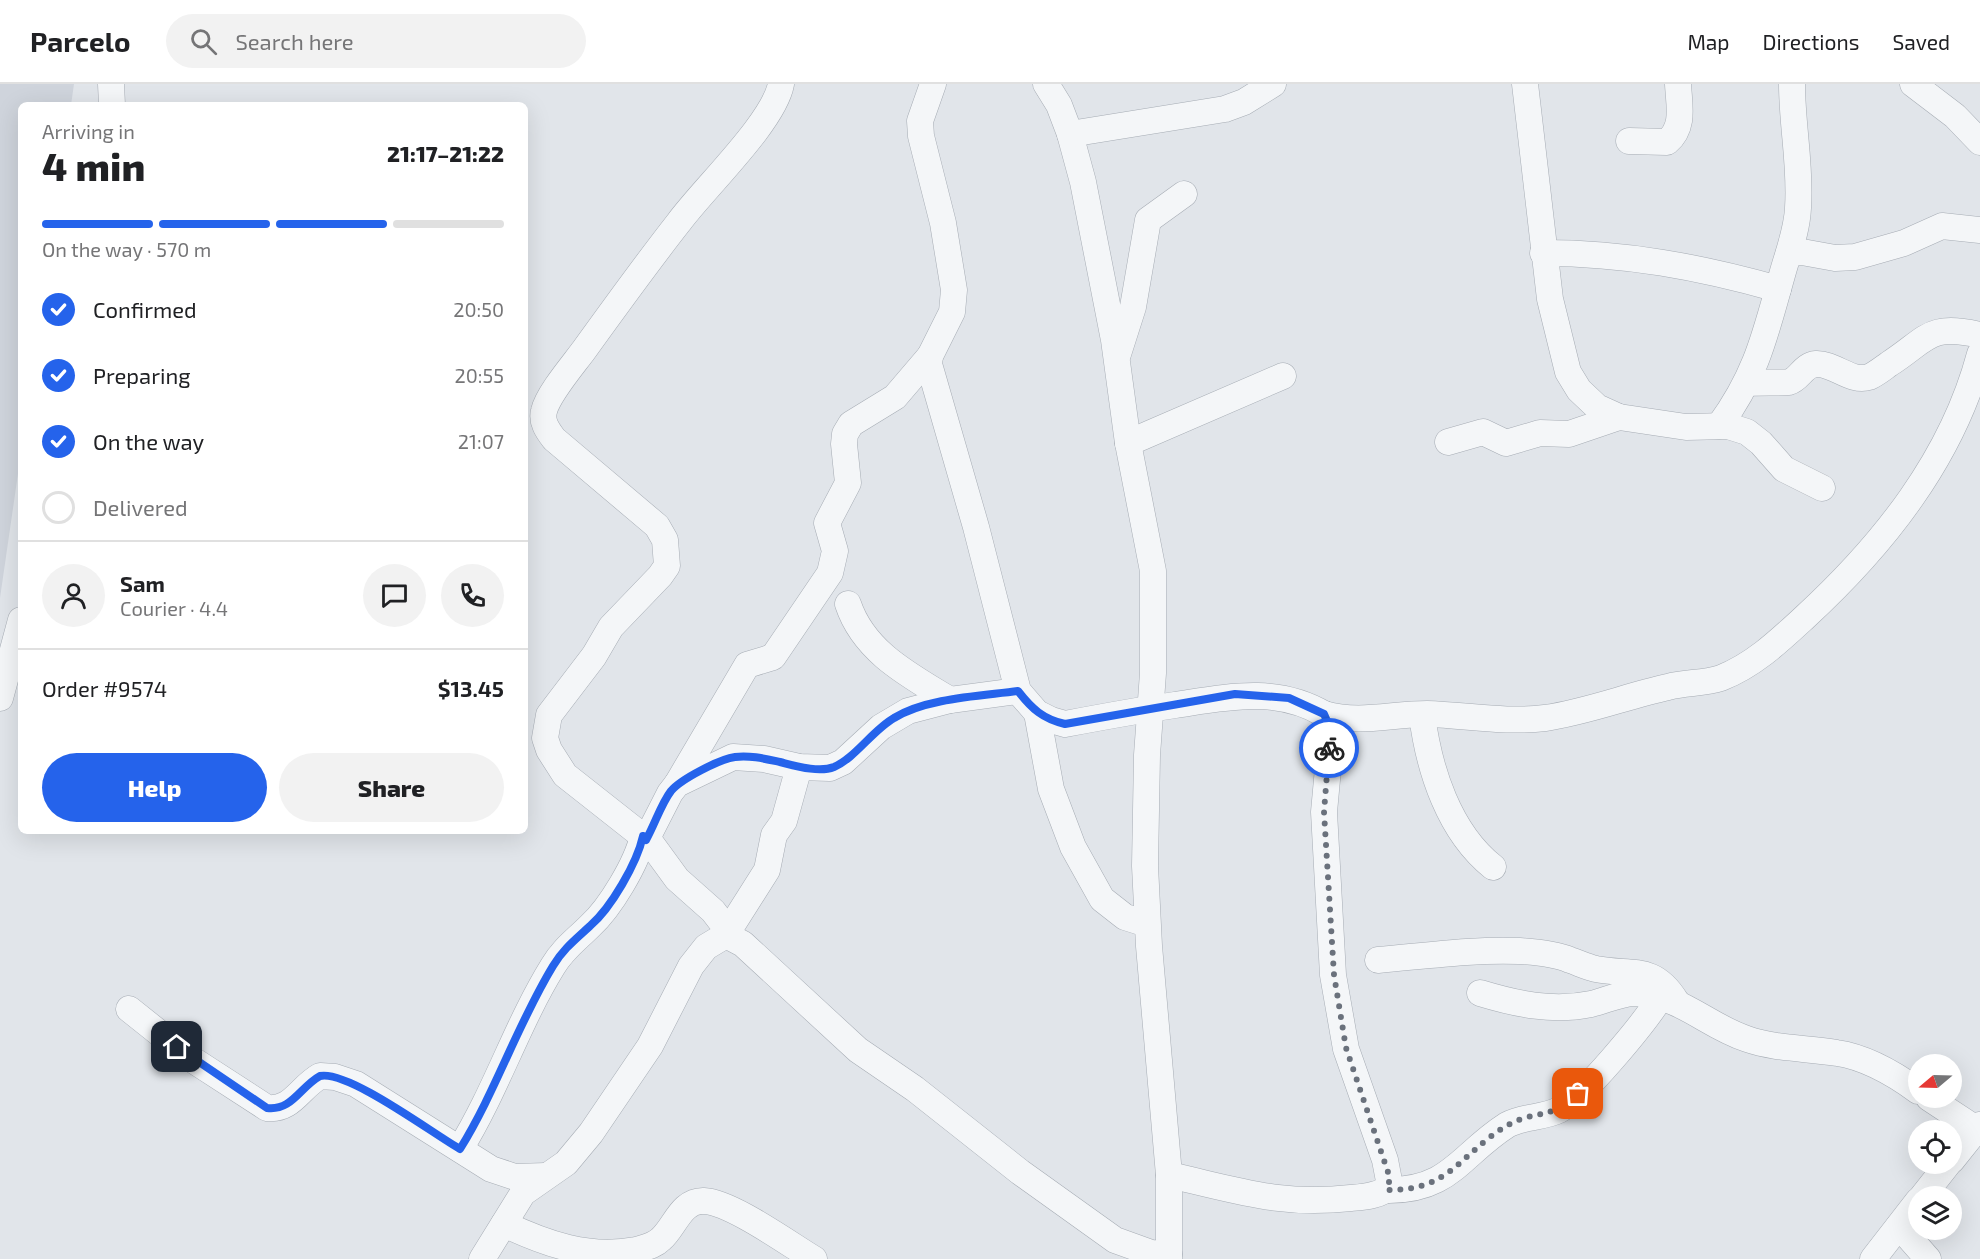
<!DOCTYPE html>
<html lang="en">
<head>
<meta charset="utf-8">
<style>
  body { margin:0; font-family:"Exo 2",sans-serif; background:#f2f2f2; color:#202124; height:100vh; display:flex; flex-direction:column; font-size:22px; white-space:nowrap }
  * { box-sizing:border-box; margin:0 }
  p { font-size:20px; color:#757577 }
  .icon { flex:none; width:33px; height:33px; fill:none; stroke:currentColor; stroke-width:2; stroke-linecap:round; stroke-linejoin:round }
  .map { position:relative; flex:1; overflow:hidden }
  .sheet { position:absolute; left:18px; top:18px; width:510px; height:732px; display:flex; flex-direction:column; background:#fff; border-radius:9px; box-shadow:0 6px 24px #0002 }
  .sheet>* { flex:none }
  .needle { width:39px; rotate:251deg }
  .buttons { position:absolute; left:1908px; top:970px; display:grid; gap:12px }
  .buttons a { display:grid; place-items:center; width:54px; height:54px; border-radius:50%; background:#fff; box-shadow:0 6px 24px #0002; font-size:30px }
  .pin { position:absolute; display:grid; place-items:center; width:51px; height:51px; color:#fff; margin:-26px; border-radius:12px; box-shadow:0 3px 9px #0006 }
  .courier { position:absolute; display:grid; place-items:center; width:60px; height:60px; margin:-30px; border:4px solid #2563eb; border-radius:50%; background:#fff; color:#222; box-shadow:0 2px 8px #0007 }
  .headline em { font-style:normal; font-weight:800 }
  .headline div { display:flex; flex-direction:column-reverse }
  .headline { display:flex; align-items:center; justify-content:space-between; height:102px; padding:0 24px }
  h1 { font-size:39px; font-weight:800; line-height:45px }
  .bar { display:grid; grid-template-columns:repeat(4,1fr); gap:9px 6px; align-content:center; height:72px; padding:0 24px }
  .bar i { height:8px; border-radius:4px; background:#e0e0e0 }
  .bar .selected { background:#2563eb }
  .bar p { grid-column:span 4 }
  .line { display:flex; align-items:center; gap:15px; padding:0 24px; border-top:2px solid #e0e0e0 }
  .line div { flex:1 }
  .round { display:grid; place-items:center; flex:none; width:63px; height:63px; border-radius:32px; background:#f2f2f2 }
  ol { padding:0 24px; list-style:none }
  li { display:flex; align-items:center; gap:18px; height:66px }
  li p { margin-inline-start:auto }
  li .icon { padding:6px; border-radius:50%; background:#2563eb; color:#fff; stroke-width:4 }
  li:last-child { color:#757577 }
  li i { width:33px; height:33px; border:3px solid #e0e0e0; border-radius:50% }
  .cta { display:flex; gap:12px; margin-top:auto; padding:12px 24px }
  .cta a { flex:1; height:69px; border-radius:36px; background:#2563eb; color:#fff; font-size:24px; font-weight:800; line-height:69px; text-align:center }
  .cta a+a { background:#f2f2f2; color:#202124 }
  header { display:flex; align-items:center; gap:36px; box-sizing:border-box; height:84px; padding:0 30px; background:#fff; border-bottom:2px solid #e0e0e0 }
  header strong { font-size:28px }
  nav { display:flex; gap:33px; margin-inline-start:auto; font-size:21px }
  .search { width:420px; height:54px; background:#f2f2f2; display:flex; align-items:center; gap:15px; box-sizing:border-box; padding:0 21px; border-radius:33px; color:#757577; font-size:22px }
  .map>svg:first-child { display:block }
</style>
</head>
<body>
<header>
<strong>Parcelo</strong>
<div class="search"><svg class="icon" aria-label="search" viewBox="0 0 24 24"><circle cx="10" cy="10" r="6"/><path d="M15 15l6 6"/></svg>Search here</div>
<nav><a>Map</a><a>Directions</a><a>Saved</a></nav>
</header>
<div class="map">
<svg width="1980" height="1175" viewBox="0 0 1980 1175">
  <rect width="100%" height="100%" fill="#e1e5ea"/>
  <polygon fill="#cfd4dc" points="0,0 74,0 71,21 21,21 21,369 0,514"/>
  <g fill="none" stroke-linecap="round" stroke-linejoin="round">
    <g stroke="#a6acb4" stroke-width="27">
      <g id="minor">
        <polyline points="111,0 112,21"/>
        <path d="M933,0L920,37L921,52L943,139L954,206L952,228L930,272L929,280L976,443L1018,607L1037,629L1051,636L1065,640C1102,633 1139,626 1175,621C1228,613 1276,602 1324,630L1331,652L1324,728L1333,891L1346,965L1385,1076L1390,1102C1381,1112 1363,1113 1351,1114C1280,1122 1237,1106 1169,1091"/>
        <polyline points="1046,0 1059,21 1070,50 1083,98 1114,256 1128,359 1153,487 1153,589 1147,671 1145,782 1149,862 1169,1091 1169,1175"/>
        <polyline points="1525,0 1550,215 1568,288 1579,306 1597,323 1619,333 1686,343 1728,342 1747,348 1761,359 1784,385 1822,404"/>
        <polyline points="1913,0 1955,32 1980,58"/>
        <polyline points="1070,50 1225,25 1244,18 1273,0"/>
        <path d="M1629,57L1667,58C1685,43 1679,21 1678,0"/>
        <path d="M1543,169C1625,169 1700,183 1778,205"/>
        <polyline points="1789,169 1802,168 1835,174 1855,173 1904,159 1942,142 1980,146"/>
        <polyline points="1118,270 1133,223 1148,136 1184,110"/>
        <path d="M1748,299C1757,298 1783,299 1789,298C1800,295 1803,281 1816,280C1834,279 1851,299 1869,293C1876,290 1882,285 1889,280C1928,255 1928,239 1980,251"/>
        <path d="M1719,342C1757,290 1765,251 1782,191C1788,169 1797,147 1798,124C1801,82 1792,42 1792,0"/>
        <polyline points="1448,358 1483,348 1506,359 1540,349 1569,350 1619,333"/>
        <polyline points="1128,359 1283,292"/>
        <path d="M848,520C864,568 909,591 950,616"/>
        <polyline points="0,614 21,536"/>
        <polyline points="1037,629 1051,705 1073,763 1102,815 1125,833 1147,840"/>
        <path d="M1324,630C1360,640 1391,630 1427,630C1466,631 1506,639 1545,634C1587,628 1627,612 1668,603C1686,598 1703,600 1721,594C1754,581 1779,557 1805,533C1883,461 1952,375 1980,270"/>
        <path d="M1422,631C1429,686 1449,748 1493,783"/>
        <polyline points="677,700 747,581 773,573 830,489 835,467 827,439 848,399 844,360 845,350 851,340 895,313 930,272"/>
        <polyline points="646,756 670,709 677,700 733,673 764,675 799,683 830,684 843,678 881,643 908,627 950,616 1018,607"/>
        <polyline points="729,846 767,786 774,751 784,737 799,683"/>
        <path d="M733,853L713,827L677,795L650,758L565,691L549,666L545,654L549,631L594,572L611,543L660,492L667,482L665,456L657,442L554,355C548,347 541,338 544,327C548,310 573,281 584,266C615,223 646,180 679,138C704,104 774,38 781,0"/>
        <path d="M1378,876C1425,872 1473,865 1520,867C1536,868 1556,870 1570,876C1579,879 1587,883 1596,885C1632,892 1653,880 1676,917"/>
        <path d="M1480,909C1516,920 1553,928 1591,920C1605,917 1620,909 1635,909C1683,912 1705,941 1747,955C1776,965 1807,964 1837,969C1865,973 1896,991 1918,1007"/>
        <path d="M129,925L193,976L267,1024C292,1027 300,1003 320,992L335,993L356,1000L491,1085L515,1093L546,1092"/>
        <polyline points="1929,1014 1976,1045"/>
        <path d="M460,1065C496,1007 517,940 553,882C563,865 576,856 590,842C610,824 637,779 643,752"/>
        <polyline points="1952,1076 1980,1041"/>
        <path d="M1387,1106C1450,1107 1460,1071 1507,1041C1524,1032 1543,1034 1559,1026C1583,1014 1645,938 1660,914"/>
        <polyline points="1922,1113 1948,1080"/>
        <path d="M504,1140C546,1160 589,1175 636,1166C646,1163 654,1162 661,1155C675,1143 681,1116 704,1117C731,1118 789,1160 814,1175"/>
        <polyline points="1899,1142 1928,1175"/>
        <polyline points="482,1175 523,1109 566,1079 591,1049 650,962 691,882 706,863 726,851 743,860 858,966 915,1005 1020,1088 1115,1156 1151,1169 1169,1170"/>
        <polyline points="1873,1175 1918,1117"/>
      </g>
    </g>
    <use href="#minor" stroke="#f4f6f8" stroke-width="26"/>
  </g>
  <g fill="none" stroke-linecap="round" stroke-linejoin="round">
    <path stroke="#6a717c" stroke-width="6" stroke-dasharray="0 10.8" d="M1329,664L1324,728L1334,891L1346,964L1390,1094L1387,1106C1451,1107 1460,1069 1508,1041C1534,1026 1555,1035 1578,1010"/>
    <path stroke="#2563eb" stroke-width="8" d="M177,963L267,1024C292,1027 300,1003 320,992C348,986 432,1049 460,1065C496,1007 517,941 553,882C563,865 576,855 590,842C611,824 637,779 643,752L646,756C655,740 661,720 671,707C681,695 720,675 735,673C750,671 766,675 780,678C796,682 819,689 834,683C855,674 873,646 894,634C926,614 981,612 1018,607C1032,625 1043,635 1065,640L1235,610L1289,614L1324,630L1330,644L1329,664"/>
  </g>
</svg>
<div class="buttons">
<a><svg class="needle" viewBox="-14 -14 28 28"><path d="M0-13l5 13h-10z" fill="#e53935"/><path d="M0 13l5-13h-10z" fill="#757577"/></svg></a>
<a><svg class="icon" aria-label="locate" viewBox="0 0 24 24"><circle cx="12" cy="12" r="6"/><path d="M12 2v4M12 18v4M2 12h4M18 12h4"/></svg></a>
<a><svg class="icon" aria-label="layers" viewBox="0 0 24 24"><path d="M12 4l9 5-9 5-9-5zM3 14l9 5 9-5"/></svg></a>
</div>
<div class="pin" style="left:1578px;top:1010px;background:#ea580c"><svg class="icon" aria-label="bag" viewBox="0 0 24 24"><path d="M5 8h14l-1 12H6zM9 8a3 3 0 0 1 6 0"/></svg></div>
<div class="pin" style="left:177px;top:963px;background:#1f2937"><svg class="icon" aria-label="home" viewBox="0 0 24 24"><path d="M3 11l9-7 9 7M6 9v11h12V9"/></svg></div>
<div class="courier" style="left:1329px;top:664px"><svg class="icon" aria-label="bike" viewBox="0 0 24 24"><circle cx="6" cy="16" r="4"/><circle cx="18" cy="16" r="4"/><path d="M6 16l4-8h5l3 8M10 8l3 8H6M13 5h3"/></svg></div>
<section class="sheet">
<div class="headline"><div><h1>4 min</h1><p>Arriving in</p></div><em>21:17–21:22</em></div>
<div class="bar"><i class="selected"></i><i class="selected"></i><i class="selected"></i><i></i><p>On the way · 570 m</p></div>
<ol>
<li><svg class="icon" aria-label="check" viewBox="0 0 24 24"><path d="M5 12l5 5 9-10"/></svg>Confirmed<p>20:50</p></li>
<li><svg class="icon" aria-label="check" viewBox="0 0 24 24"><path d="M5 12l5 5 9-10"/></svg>Preparing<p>20:55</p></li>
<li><svg class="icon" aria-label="check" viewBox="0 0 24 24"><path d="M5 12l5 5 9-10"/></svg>On the way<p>21:07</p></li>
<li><i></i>Delivered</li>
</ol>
<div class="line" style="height:108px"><a class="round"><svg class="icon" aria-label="person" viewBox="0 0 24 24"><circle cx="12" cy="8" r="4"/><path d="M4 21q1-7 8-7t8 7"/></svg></a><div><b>Sam</b><p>Courier · 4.4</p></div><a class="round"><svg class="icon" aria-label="chat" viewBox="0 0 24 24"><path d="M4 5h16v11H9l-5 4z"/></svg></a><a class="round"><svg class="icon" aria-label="phone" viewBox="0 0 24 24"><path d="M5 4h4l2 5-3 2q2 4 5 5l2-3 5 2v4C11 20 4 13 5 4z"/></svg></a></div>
<div class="line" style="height:78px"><div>Order #9574</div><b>$13.45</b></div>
<div class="cta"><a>Help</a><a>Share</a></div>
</section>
</div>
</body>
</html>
